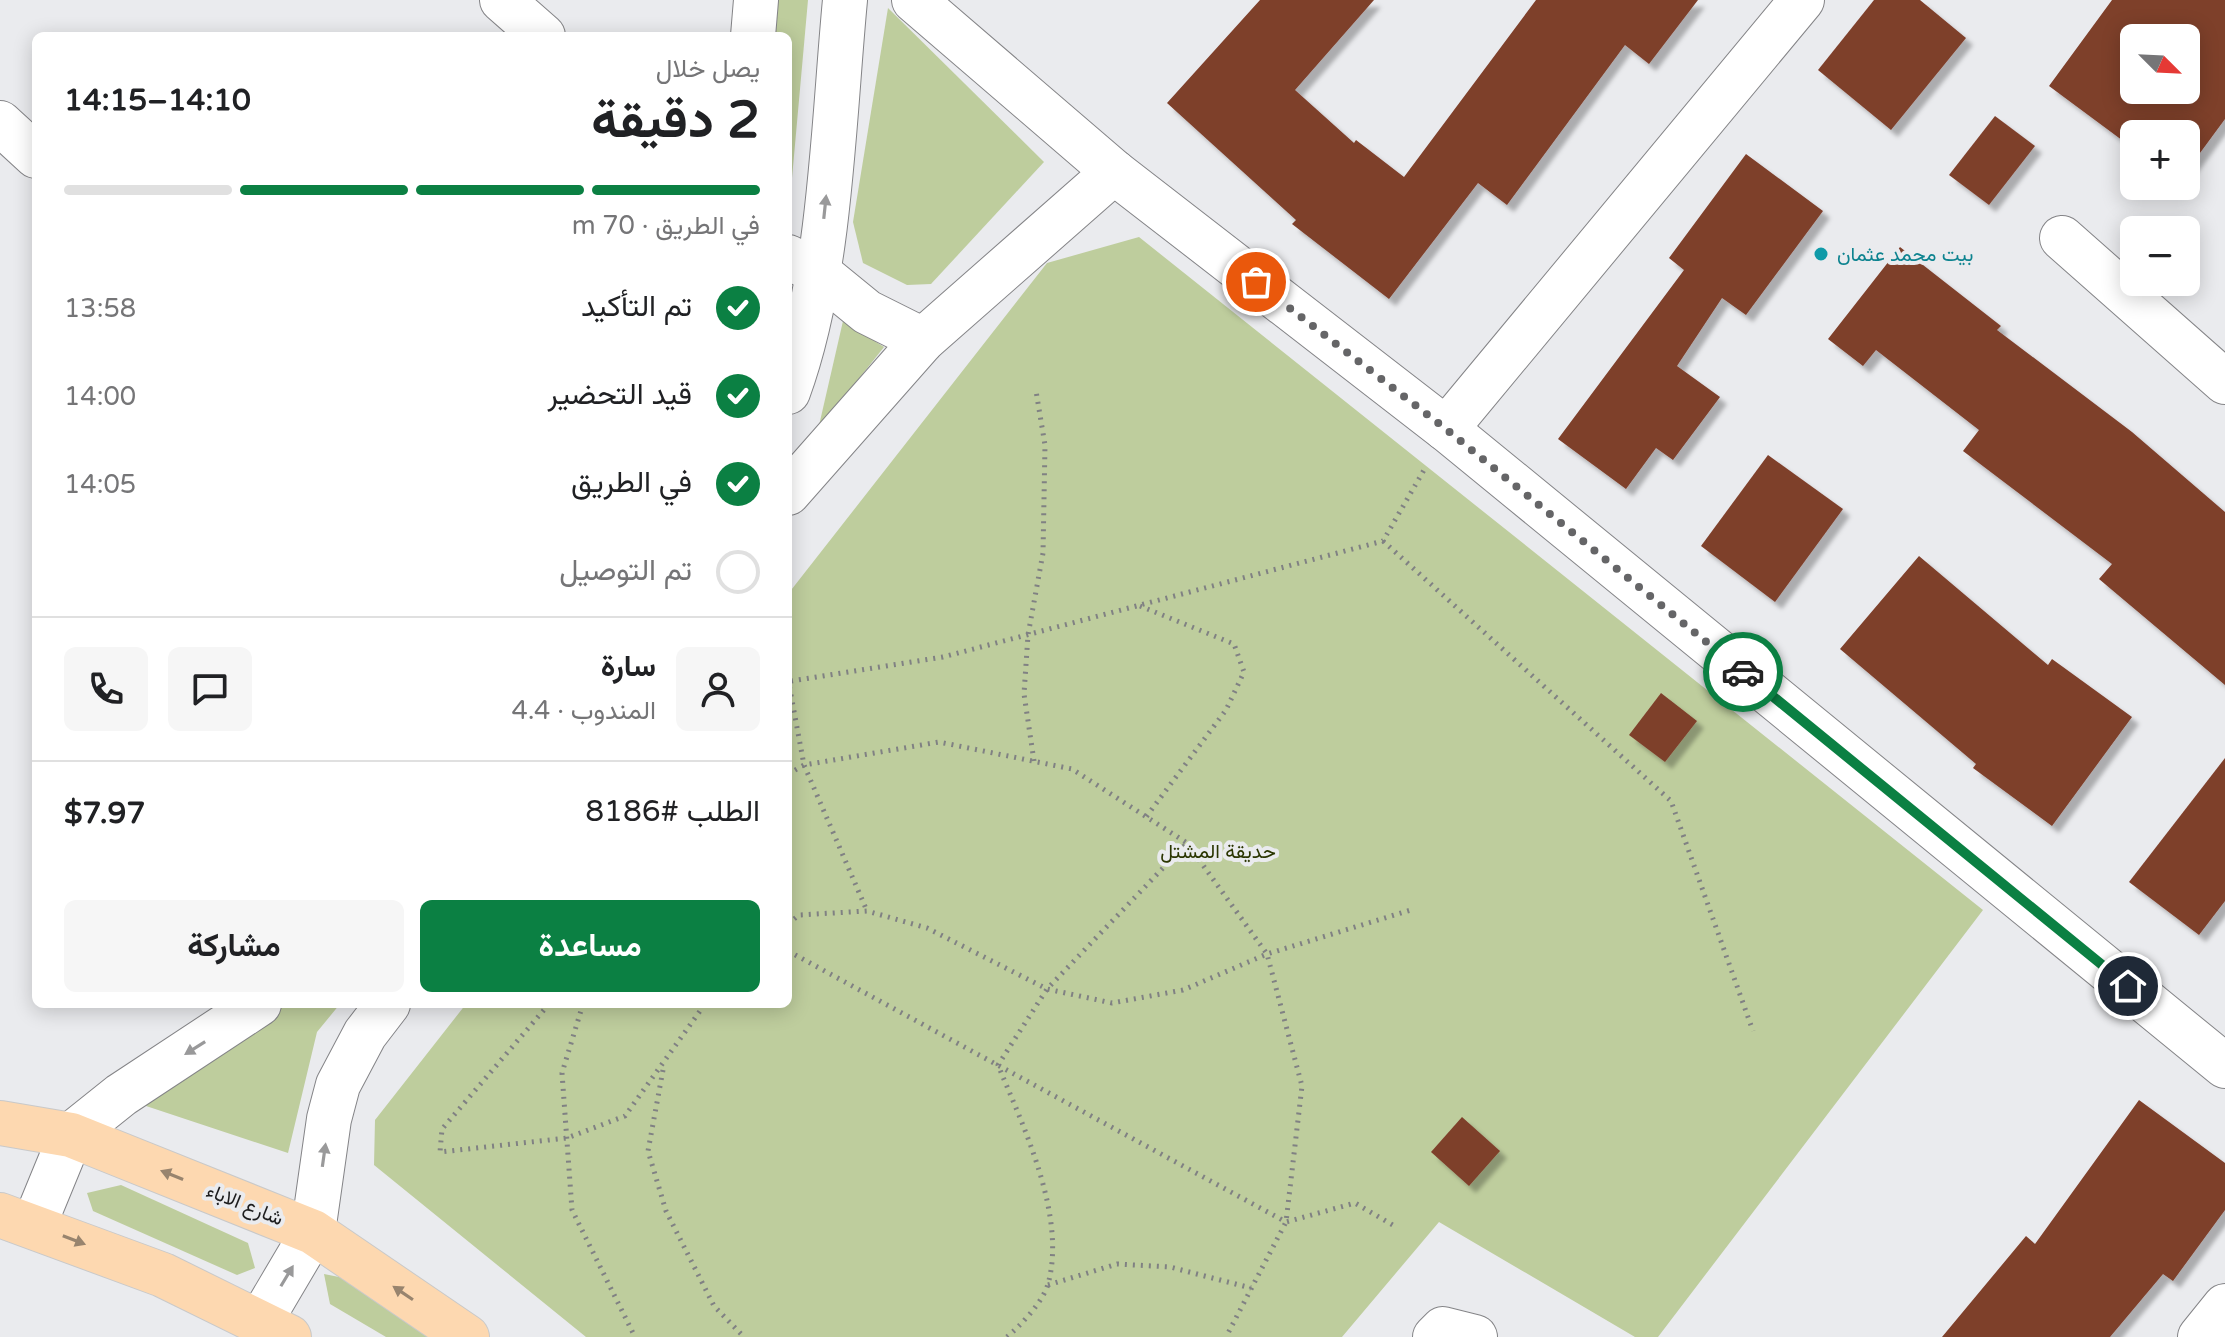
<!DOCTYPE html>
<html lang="ar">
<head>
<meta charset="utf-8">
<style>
  body { margin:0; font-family:"Varela Round",Vazirmatn,sans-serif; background:#f6f6f6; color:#202124; direction:rtl; height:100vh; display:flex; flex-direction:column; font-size:30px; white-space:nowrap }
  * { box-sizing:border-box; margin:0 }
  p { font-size:26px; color:#757577 }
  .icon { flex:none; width:44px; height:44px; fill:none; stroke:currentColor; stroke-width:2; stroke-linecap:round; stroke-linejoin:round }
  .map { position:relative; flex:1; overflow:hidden; direction:ltr }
  .drawer { position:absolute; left:32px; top:32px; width:760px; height:976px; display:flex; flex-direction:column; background:#fff; border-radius:12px; box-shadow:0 4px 20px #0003; direction:rtl }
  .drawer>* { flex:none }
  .needle { width:52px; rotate:114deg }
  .tools { position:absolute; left:2120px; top:24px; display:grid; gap:16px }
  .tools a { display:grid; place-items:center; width:80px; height:80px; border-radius:12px; background:#fff; box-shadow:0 4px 20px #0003; font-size:40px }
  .pin { position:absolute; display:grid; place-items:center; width:68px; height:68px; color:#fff; margin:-34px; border:4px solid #fff; border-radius:50%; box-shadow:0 2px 8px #0007 }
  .courier { position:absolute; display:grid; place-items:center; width:80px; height:80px; margin:-40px; border:6px solid #0b8043; border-radius:50%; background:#fff; color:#222; box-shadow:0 2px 10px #0007 }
  .summary em { font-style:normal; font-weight:700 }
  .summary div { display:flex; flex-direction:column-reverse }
  .summary { display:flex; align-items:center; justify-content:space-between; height:136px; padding:0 32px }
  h1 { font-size:52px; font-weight:700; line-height:60px }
  .bar { display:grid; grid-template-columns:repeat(4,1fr); gap:12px 8px; align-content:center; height:96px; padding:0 32px }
  .bar i { height:10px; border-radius:6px; background:#e0e0e0 }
  .bar .on { background:#0b8043 }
  .bar p { grid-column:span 4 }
  .line { display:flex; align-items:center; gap:20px; padding:0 32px; border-top:2px solid #e0e0e0 }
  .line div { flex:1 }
  .round { display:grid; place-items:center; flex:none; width:84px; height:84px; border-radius:12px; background:#f6f6f6 }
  ol { padding:0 32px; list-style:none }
  li { display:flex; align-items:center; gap:24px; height:88px }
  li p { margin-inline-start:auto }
  li .icon { padding:8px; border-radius:50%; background:#0b8043; color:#fff; stroke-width:4 }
  li:last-child { color:#757577 }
  li i { width:44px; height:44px; border:4px solid #e0e0e0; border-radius:50% }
  .button { display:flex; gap:16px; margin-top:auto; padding:16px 32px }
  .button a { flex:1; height:92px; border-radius:12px; background:#0b8043; color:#fff; font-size:32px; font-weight:700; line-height:92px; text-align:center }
  .button a+a { background:#f6f6f6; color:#202124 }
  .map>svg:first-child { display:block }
</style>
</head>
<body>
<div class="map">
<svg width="2225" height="1337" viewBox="0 0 2225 1337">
  <defs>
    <filter id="shadow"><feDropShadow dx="7" dy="7" stdDeviation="2" flood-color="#0004"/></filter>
  </defs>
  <rect width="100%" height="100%" fill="#eaebee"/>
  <g fill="#becd9d">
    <polygon points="774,0 808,0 792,178 788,177 788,36 771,36"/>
    <polygon points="888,8 1044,162 931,284 907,285 863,263 853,222"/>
    <polygon points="1139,237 1983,910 1658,1337 1635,1337 1439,1222 1342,1337 586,1337 374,1165 375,1120 466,1004 788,1004 788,594 1047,263"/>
    <polygon points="843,321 884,347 818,430"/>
    <polygon points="283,1004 340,1004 317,1032 288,1153 131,1101 270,1019"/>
    <polygon points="121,1185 248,1243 255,1268 237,1275 93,1211 87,1193"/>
    <polygon points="324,1274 359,1281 455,1337 386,1337 330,1304"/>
  </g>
  <g fill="#7e3f2b" fill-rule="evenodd" filter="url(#shadow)">
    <polygon points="1260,0 1374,0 1295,90 1354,143 1356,140 1404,177 1536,0 1698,0 1649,64 1625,45 1507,205 1478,183 1389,299 1292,224 1296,220 1167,103"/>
    <polygon points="1874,0 1920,0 1966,38 1891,130 1818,70"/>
    <path d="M2112,0H2225V119L2186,172V134H2134V149L2049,86ZM2134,38H2186V90H2134Z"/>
    <polygon points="1995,116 2035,146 1989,205 1949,175"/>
    <polygon points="1746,154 1823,211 1746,315 1722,298 1677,366 1720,397 1673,460 1656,448 1626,489 1558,439 1684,270 1669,258"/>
    <polygon points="1900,247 2001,326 1997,330 2132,432 2225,512 2225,685 2099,579 2112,564 1963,451 1979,430 1876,350 1863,366 1828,339"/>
    <polygon points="1768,455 1843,509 1775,602 1701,546"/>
    <polygon points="1919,556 2048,665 2052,659 2132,717 2052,826 1973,768 1976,764 1840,649"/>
    <polygon points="1661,693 1697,721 1665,762 1629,735"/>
    <polygon points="2225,758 2225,901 2199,935 2129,882"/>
    <polygon points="2139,1100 2225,1163 2225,1210 2173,1281 2163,1274 2110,1337 1942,1337 2026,1236 2035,1244"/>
    <polygon points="1462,1117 1500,1151 1469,1186 1431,1152"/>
  </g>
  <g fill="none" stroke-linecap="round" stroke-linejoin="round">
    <g stroke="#848487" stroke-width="46">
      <g id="minor">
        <polyline points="502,0 543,36"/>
        <polyline points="914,0 1114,172 1446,429 2225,1066"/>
        <polyline points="753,36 756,0"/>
        <polyline points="0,123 36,156"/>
        <polyline points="2062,238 2225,382"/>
        <polyline points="788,257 818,272 867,312 923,340"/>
        <path d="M788,392C831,274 833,126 845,0"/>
        <polyline points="1446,429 1802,0"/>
        <polyline points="788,493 923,340 1114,172"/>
        <polyline points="34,1225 71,1135 121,1095 259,1004"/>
        <polyline points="261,1320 313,1232 329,1119 338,1085 365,1034 388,1004"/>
        <polyline points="1435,1337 1443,1329 1475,1337"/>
        <polyline points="2200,1337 2225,1306"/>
      </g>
    </g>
    <g stroke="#c9c9c9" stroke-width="46">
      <g id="major">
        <polyline points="0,1123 71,1135 313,1232 467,1337"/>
        <polyline points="0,1215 163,1275 289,1337"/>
      </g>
    </g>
    <g stroke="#808183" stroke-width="5" stroke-dasharray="2 6" stroke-linecap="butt">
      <polyline points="1383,541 1671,801 1753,1031"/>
      <polyline points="1140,606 1234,644 1244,672 1226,710 1146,817"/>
      <polyline points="788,679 804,765 867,911"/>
      <polyline points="791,681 943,657 1383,541 1424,470"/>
      <polyline points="1034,761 1024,694 1028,635 1043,553 1045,445 1036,391"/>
      <polyline points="788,774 804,765 939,742 1072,769 1187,843 1267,954 1302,1086 1286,1222 1226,1337"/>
      <polyline points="788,924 799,915 867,911 927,928 1047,989 1112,1003 1183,990 1267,954 1414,909"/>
      <polyline points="788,951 1286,1222 1355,1203 1396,1227"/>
      <polyline points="549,1004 442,1129 440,1152 567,1138 625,1116 705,1004"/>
      <polyline points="583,1004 562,1073 572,1210 635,1337"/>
      <polyline points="663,1070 648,1151 666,1211 714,1306 744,1337"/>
      <polyline points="1048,1285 1117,1264 1170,1267 1251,1288"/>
      <path d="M1007,1337C1021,1325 1043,1302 1048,1284C1067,1216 1023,1126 998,1065L1047,989L1187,843"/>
    </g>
    <use href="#minor" stroke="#fff" stroke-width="44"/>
    <use href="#major" stroke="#fdd8b0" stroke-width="44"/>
  </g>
  <defs><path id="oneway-solid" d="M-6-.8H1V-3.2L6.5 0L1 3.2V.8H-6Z" transform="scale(2)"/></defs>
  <g fill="#99999a">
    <use href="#oneway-solid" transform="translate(825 207) rotate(-84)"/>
    <use href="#oneway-solid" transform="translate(195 1048) rotate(148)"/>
    <use href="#oneway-solid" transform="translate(324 1155) rotate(-82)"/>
    <use href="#oneway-solid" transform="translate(287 1276) rotate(-59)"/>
  </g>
  <g fill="#98846e">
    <use href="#oneway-solid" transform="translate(172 1175) rotate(-158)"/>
    <use href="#oneway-solid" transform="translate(74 1240) rotate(21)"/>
    <use href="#oneway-solid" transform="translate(403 1293) rotate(-146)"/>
  </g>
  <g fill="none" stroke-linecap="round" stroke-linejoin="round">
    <polyline stroke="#656567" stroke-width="8" stroke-dasharray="0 14.4" points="1256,282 1446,429 1743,672"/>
    <polyline stroke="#0b8043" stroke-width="10" points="1743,672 2128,986"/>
  </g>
  <circle fill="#0f9aa8" stroke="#eaebee" stroke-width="3" cx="1821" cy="254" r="8"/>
  <g text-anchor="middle" stroke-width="8" stroke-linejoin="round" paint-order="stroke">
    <g font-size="20" fill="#0d838f" stroke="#eaebee" text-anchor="start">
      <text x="1837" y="261">بيت محمد عثمان</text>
    </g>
    <g font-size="20" fill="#2a3501" stroke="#eaebee">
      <text x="1218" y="858">حديقة المشتل</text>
    </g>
    <g font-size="20" fill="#1d1d1e" stroke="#eaebee">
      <text transform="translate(245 1204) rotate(22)" y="7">شارع الاباء</text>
    </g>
  </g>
</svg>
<div class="tools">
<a><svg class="needle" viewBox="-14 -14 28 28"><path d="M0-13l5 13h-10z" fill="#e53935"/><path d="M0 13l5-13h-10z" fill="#757577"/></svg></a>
<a>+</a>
<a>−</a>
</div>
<div class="pin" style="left:1256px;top:282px;background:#ea580c"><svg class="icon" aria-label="bag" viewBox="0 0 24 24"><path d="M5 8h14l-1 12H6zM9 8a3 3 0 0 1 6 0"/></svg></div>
<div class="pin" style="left:2128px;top:986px;background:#1f2937"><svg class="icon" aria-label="home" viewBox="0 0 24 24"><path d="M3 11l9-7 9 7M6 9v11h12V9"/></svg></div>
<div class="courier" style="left:1743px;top:672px"><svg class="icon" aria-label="car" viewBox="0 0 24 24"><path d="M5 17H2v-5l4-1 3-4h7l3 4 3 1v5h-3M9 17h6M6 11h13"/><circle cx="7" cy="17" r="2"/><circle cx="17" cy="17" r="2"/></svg></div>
<section class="drawer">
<div class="summary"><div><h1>2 دقيقة</h1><p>يصل خلال</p></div><em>14:10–14:15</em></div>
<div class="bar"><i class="on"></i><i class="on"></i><i class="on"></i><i></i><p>في الطريق · 70 m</p></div>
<ol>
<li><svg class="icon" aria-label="check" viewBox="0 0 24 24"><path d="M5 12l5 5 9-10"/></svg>تم التأكيد<p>13:58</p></li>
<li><svg class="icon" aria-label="check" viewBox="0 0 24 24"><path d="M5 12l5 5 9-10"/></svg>قيد التحضير<p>14:00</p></li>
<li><svg class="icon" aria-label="check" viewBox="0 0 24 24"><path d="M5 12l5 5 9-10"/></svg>في الطريق<p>14:05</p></li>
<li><i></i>تم التوصيل</li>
</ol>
<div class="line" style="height:144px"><a class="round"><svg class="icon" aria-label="person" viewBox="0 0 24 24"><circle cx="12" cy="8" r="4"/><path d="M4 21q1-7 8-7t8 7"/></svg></a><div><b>سارة</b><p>المندوب · 4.4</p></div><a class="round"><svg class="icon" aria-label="chat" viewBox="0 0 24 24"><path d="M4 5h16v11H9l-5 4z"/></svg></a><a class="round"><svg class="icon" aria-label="phone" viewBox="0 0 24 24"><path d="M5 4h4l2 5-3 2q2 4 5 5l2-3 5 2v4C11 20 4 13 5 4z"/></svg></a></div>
<div class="line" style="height:104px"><div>الطلب #8186</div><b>$7.97</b></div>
<div class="button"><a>مساعدة</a><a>مشاركة</a></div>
</section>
</div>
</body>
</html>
